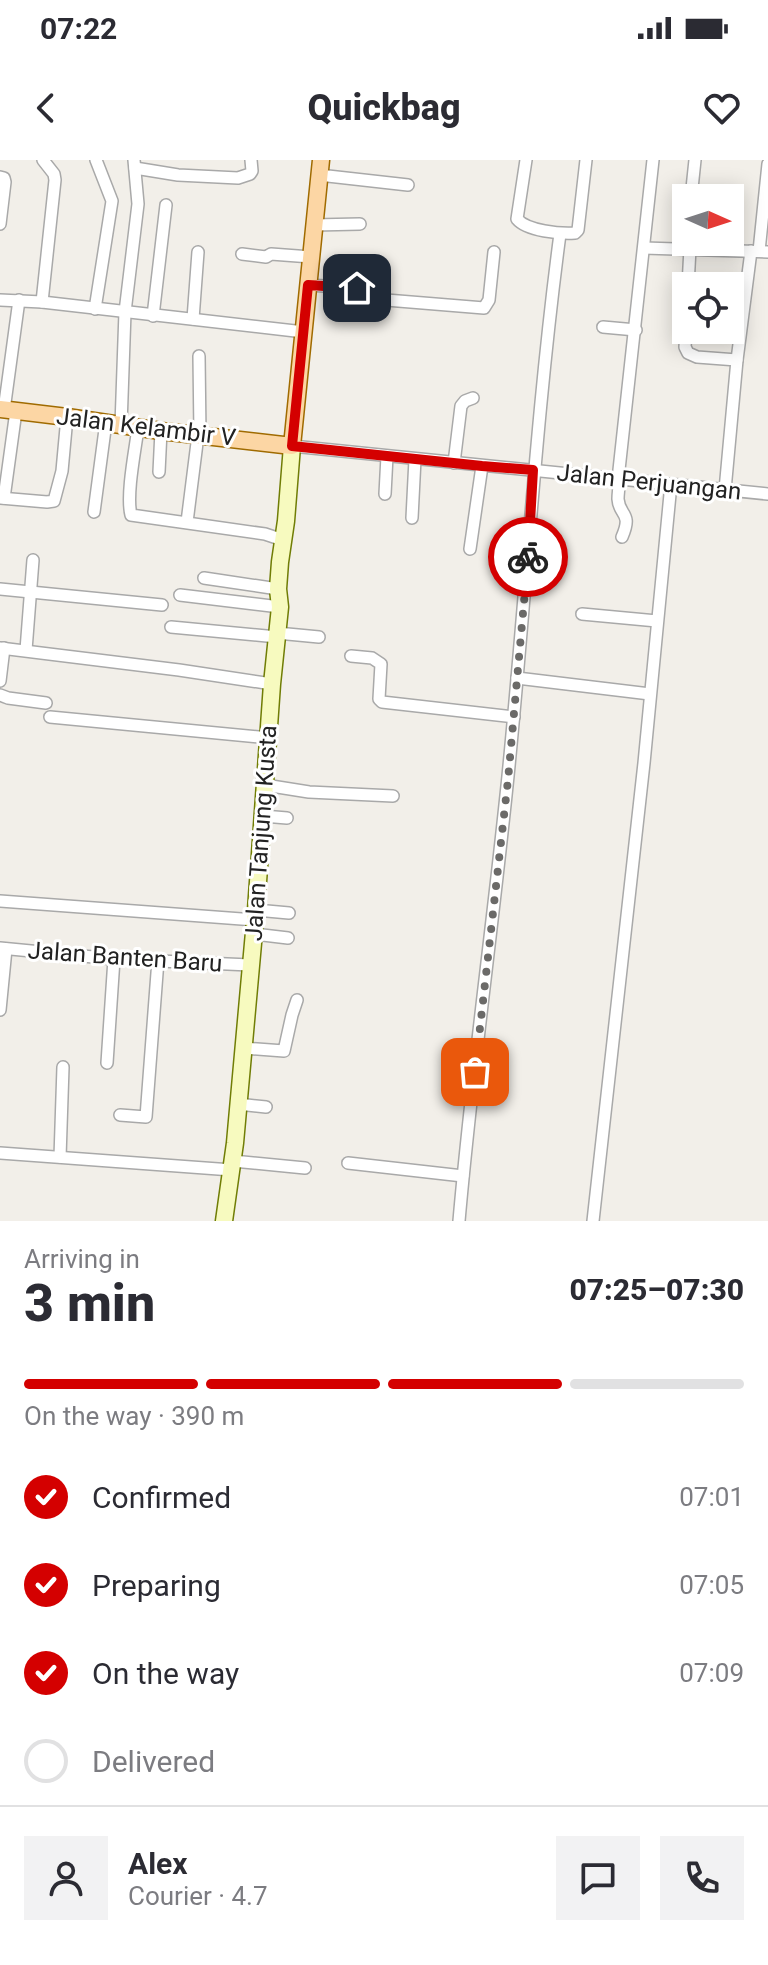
<!DOCTYPE html>
<html lang="en">
<head>
<meta charset="utf-8">
<style>
  body { margin:0; font-family:Roboto,sans-serif; background:#f2f2f3; color:#2b2b33; height:100vh; display:flex; flex-direction:column; font-size:30px; white-space:nowrap }
  * { box-sizing:border-box; margin:0 }
  p { font-size:26px; color:#7c7c81 }
  .icon { flex:none; width:44px; height:44px; fill:none; stroke:currentColor; stroke-width:2; stroke-linecap:round; stroke-linejoin:round }
  .map { position:relative; height:1061px; overflow:hidden }
  .panel { display:flex; flex-direction:column; background:#fff; flex:1 }
  .panel>* { flex:none }
  .needle { width:52px; rotate:93deg }
  .fabs { position:absolute; left:672px; top:24px; display:grid; gap:16px }
  .fabs a { display:grid; place-items:center; width:72px; height:72px; border-radius:0px; background:#fff; box-shadow:0 4px 20px #0003; font-size:40px }
  .pin { position:absolute; display:grid; place-items:center; width:68px; height:68px; color:#fff; margin:-34px; border-radius:16px; box-shadow:0 4px 12px #0006 }
  .courier { position:absolute; display:grid; place-items:center; width:80px; height:80px; margin:-40px; border:6px solid #d40000; border-radius:50%; background:#fff; color:#222; box-shadow:0 2px 10px #0007 }
  .summary em { font-style:normal; font-weight:800 }
  .summary div { display:flex; flex-direction:column-reverse }
  .summary { display:flex; align-items:center; justify-content:space-between; height:136px; padding:0 24px }
  h1 { font-size:52px; font-weight:800; line-height:60px }
  .bar { display:grid; grid-template-columns:repeat(4,1fr); gap:12px 8px; align-content:center; height:96px; padding:0 24px }
  .bar i { height:10px; border-radius:6px; background:#e1e1e2 }
  .bar .on { background:#d40000 }
  .bar p { grid-column:span 4 }
  .line { display:flex; align-items:center; gap:20px; padding:0 24px; border-top:2px solid #e1e1e2 }
  .line div { flex:1 }
  .round { display:grid; place-items:center; flex:none; width:84px; height:84px; border-radius:0px; background:#f2f2f3 }
  ol { padding:0 24px; list-style:none }
  li { display:flex; align-items:center; gap:24px; height:88px }
  li p { margin-inline-start:auto }
  li .icon { padding:8px; border-radius:50%; background:#d40000; color:#fff; stroke-width:4 }
  li:last-child { color:#7c7c81 }
  li i { width:44px; height:44px; border:4px solid #e1e1e2; border-radius:50% }
  .status { display:flex; justify-content:space-between; align-items:center; height:56px; padding:0 40px; background:#fff; direction:ltr }
  .status svg { height:22px; fill:currentColor }
  header { display:flex; justify-content:space-between; align-items:center; height:104px; padding:0 24px; background:#fff; font-size:36px; font-weight:800 }
  .map>svg:first-child { display:block }
</style>
</head>
<body>
<div class="status"><b>07:22</b><svg viewBox="0 0 49 12"><path d="M0 12V9h3v3zM5 12V6h3v6zM10 12V3h3v9zM15 12V0h3v12zM26 1h20v11H26zM47 4h2v5h-2z"/></svg></div>
<header><svg class="icon" aria-label="back" viewBox="0 0 24 24"><path d="M15 5l-7 7 7 7"/></svg>Quickbag<svg class="icon" aria-label="heart" viewBox="0 0 24 24"><path d="M12 20l-8-8c-3-5 5-10 8-4 3-6 11-1 8 4z"/></svg></header>
<div class="map">
<svg width="768" height="1061" viewBox="0 0 768 1061">
  <rect width="100%" height="100%" fill="#f2efe9"/>
  <g fill="none" stroke-linecap="round" stroke-linejoin="round">
    <g stroke="#a9a9a9" stroke-width="14">
      <g id="street">
        <path d="M526,0L517,59C527,71 560,74 575,73L578,70L586,0"/>
        <polyline points="135,8 178,15 238,18 250,14 252,11 251,0"/>
        <polyline points="319,15 408,25"/>
        <polyline points="0,17 4,18 5,22 0,64"/>
        <polyline points="691,38 695,0"/>
        <polyline points="314,65 360,64"/>
        <polyline points="644,88 768,92"/>
        <polyline points="759,91 768,4"/>
        <polyline points="242,94 266,97 271,94 311,97"/>
        <polyline points="308,125 357,128 363,135 374,139 484,148 489,140 494,92"/>
        <polyline points="688,126 690,88"/>
        <polyline points="0,140 42,142 304,172"/>
        <polyline points="42,142 55,20 54,14 43,0"/>
        <polyline points="95,149 112,41 96,0"/>
        <polyline points="153,156 166,45"/>
        <polyline points="193,159 198,92"/>
        <polyline points="603,167 636,170"/>
        <polyline points="686,170 685,187 688,193 697,197 737,200"/>
        <polyline points="199,196 200,275"/>
        <polyline points="4,250 19,140"/>
        <polyline points="121,265 125,152 138,44 134,0"/>
        <path d="M138,268C135,291 126,335 131,355L265,374L283,380"/>
        <polyline points="292,286 768,334"/>
        <polyline points="454,303 461,246 465,241 473,238"/>
        <polyline points="159,312 161,271"/>
        <polyline points="725,330 737,200 751,91"/>
        <polyline points="385,334 387,296"/>
        <polyline points="0,338 47,342 54,341 62,311 67,257"/>
        <polyline points="4,338 16,251"/>
        <polyline points="94,352 106,262"/>
        <polyline points="412,358 415,299"/>
        <polyline points="187,362 198,275"/>
        <path d="M622,377C633,352 619,356 618,339C618,331 620,326 618,319L653,0"/>
        <polyline points="470,389 482,306"/>
        <polyline points="204,418 278,429"/>
        <polyline points="0,429 162,445"/>
        <polyline points="180,435 280,447"/>
        <polyline points="582,454 657,461"/>
        <polyline points="171,467 277,477"/>
        <polyline points="277,473 319,477"/>
        <polyline points="0,488 179,510 272,524"/>
        <polyline points="26,490 33,400"/>
        <polyline points="351,496 372,498 381,504 379,539 382,542 514,557"/>
        <polyline points="517,518 650,534"/>
        <polyline points="0,521 4,488"/>
        <polyline points="0,535 8,538 46,543"/>
        <polyline points="50,557 269,578"/>
        <polyline points="265,625 309,632 393,636"/>
        <polyline points="263,656 287,658"/>
        <polyline points="0,741 255,760"/>
        <polyline points="256,750 289,753"/>
        <polyline points="254,774 288,778"/>
        <polyline points="0,788 114,799 250,805"/>
        <polyline points="0,850 6,789"/>
        <polyline points="244,888 284,891 292,855 297,840"/>
        <polyline points="107,903 114,799"/>
        <polyline points="238,944 266,947"/>
        <polyline points="120,955 146,957 158,800"/>
        <polyline points="0,993 232,1010"/>
        <polyline points="60,997 63,907"/>
        <polyline points="233,1001 305,1008"/>
        <polyline points="348,1003 463,1016"/>
        <path d="M459,1061C472,912 493,765 508,616C526,436 536,254 560,74"/>
        <polyline points="593,1061 644,603 671,324"/>
      </g>
    </g>
    <g stroke="#707d05" stroke-width="19">
      <polyline id="secondary" points="224,1061 235,983 256,750 272,524 280,447 278,429 280,402 286,361 292,286"/>
    </g>
    <g stroke="#a06b00" stroke-width="19">
      <polyline id="primary" points="0,249 67,257 161,271 292,286 321,0"/>
    </g>
    <use href="#street" stroke="#fff" stroke-width="11"/>
    <use href="#secondary" stroke="#f7fabf" stroke-width="16"/>
    <use href="#primary" stroke="#fcd6a4" stroke-width="16"/>
  </g>
  <g fill="none" stroke-linecap="round" stroke-linejoin="round">
    <polyline stroke="#6b6a68" stroke-width="8" stroke-dasharray="0 14.4" points="475,912 508,620 528,397"/>
    <polyline stroke="#d40000" stroke-width="10" points="357,128 308,125 292,286 482,306 533,310 528,397"/>
  </g>
  <g text-anchor="middle" stroke-width="6" stroke-linejoin="round" paint-order="stroke">
    <g font-size="24" fill="#222" stroke="#fff">
      <text transform="translate(146 267) rotate(7)" y="8">Jalan Kelambir V</text>
      <text transform="translate(649 322) rotate(6)" y="8">Jalan Perjuangan</text>
      <text transform="translate(261 673) rotate(-86)" y="8">Jalan Tanjung Kusta</text>
      <text transform="translate(125 797) rotate(4)" y="8">Jalan Banten Baru</text>
    </g>
  </g>
</svg>
<div class="fabs">
<a><svg class="needle" viewBox="-14 -14 28 28"><path d="M0-13l5 13h-10z" fill="#e53935"/><path d="M0 13l5-13h-10z" fill="#7c7c81"/></svg></a>
<a><svg class="icon" aria-label="locate" viewBox="0 0 24 24"><circle cx="12" cy="12" r="6"/><path d="M12 2v4M12 18v4M2 12h4M18 12h4"/></svg></a>
</div>
<div class="pin" style="left:475px;top:912px;background:#ea580c"><svg class="icon" aria-label="bag" viewBox="0 0 24 24"><path d="M5 8h14l-1 12H6zM9 8a3 3 0 0 1 6 0"/></svg></div>
<div class="pin" style="left:357px;top:128px;background:#1f2937"><svg class="icon" aria-label="home" viewBox="0 0 24 24"><path d="M3 11l9-7 9 7M6 9v11h12V9"/></svg></div>
<div class="courier" style="left:528px;top:397px"><svg class="icon" aria-label="bike" viewBox="0 0 24 24"><circle cx="6" cy="16" r="4"/><circle cx="18" cy="16" r="4"/><path d="M6 16l4-8h5l3 8M10 8l3 8H6M13 5h3"/></svg></div>
</div>
<section class="panel">
<div class="summary"><div><h1>3 min</h1><p>Arriving in</p></div><em>07:25–07:30</em></div>
<div class="bar"><i class="on"></i><i class="on"></i><i class="on"></i><i></i><p>On the way · 390 m</p></div>
<ol>
<li><svg class="icon" aria-label="check" viewBox="0 0 24 24"><path d="M5 12l5 5 9-10"/></svg>Confirmed<p>07:01</p></li>
<li><svg class="icon" aria-label="check" viewBox="0 0 24 24"><path d="M5 12l5 5 9-10"/></svg>Preparing<p>07:05</p></li>
<li><svg class="icon" aria-label="check" viewBox="0 0 24 24"><path d="M5 12l5 5 9-10"/></svg>On the way<p>07:09</p></li>
<li><i></i>Delivered</li>
</ol>
<div class="line" style="height:144px"><a class="round"><svg class="icon" aria-label="person" viewBox="0 0 24 24"><circle cx="12" cy="8" r="4"/><path d="M4 21q1-7 8-7t8 7"/></svg></a><div><b>Alex</b><p>Courier · 4.7</p></div><a class="round"><svg class="icon" aria-label="chat" viewBox="0 0 24 24"><path d="M4 5h16v11H9l-5 4z"/></svg></a><a class="round"><svg class="icon" aria-label="phone" viewBox="0 0 24 24"><path d="M5 4h4l2 5-3 2q2 4 5 5l2-3 5 2v4C11 20 4 13 5 4z"/></svg></a></div>
</section>
</body>
</html>
